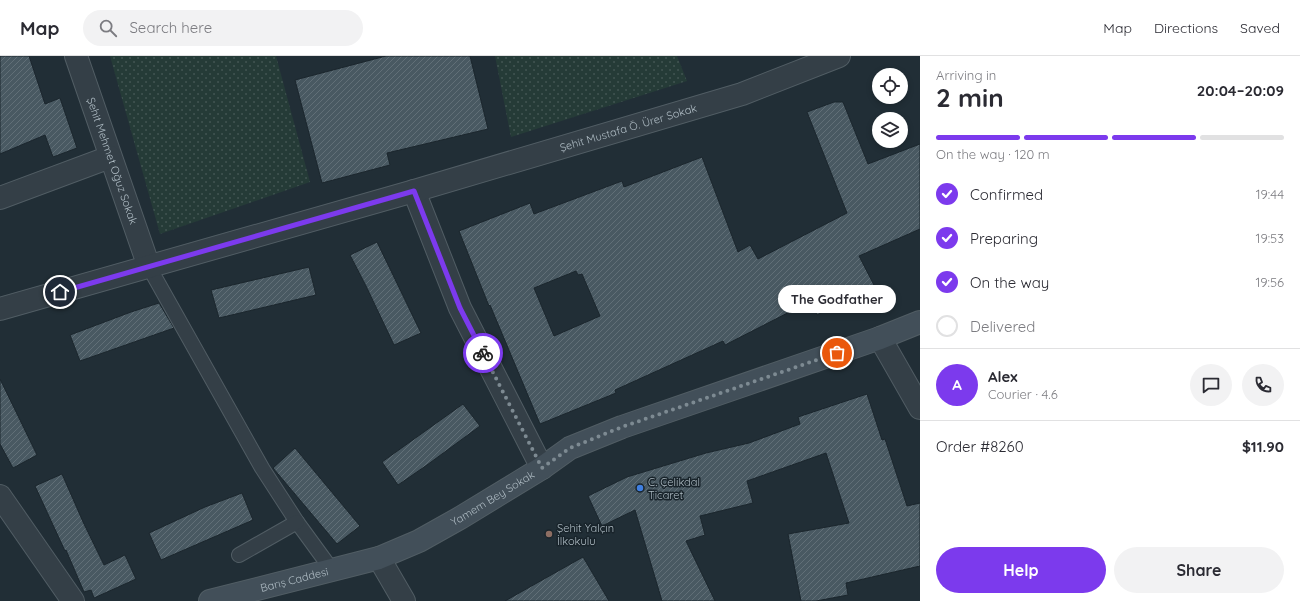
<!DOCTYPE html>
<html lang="en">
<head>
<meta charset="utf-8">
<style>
  body { margin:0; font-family:Quicksand,sans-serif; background:#f2f2f3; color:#2b2b33; height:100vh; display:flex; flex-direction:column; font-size:15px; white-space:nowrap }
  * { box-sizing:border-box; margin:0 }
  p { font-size:13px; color:#7c7c81 }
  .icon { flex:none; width:22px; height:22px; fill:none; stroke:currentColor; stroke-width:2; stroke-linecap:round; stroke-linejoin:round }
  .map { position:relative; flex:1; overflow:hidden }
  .panel { display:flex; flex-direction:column; background:#fff; width:380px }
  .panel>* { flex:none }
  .controls { position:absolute; left:872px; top:12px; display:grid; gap:8px }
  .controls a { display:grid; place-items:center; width:36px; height:36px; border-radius:50%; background:#fff; box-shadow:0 2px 6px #0003; font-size:20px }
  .pin { position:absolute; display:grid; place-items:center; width:34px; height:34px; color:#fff; margin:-17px; border:2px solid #fff; border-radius:50%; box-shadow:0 1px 4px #0007 }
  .courier { position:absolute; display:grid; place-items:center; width:40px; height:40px; margin:-20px; border:3px solid #7c3aed; border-radius:50%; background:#fff; color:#222; box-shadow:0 1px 5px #0007 }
  .bubble { position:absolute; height:28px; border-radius:14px; background:#fff; box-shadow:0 2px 6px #0003; font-size:13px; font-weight:700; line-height:28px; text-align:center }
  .summary em { font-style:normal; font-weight:700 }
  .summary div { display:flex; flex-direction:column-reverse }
  .summary { display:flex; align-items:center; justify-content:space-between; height:68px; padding:0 16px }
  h1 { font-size:26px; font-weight:700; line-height:30px }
  .bar { display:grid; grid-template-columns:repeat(4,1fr); gap:6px 4px; align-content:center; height:48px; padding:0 16px }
  .bar i { height:5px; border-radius:3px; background:#e1e1e2 }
  .bar .active { background:#7c3aed }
  .bar p { grid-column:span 4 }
  .line { display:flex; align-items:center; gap:10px; padding:0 16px; border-top:1px solid #e1e1e2 }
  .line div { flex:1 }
  .round { display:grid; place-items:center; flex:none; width:42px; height:42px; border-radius:21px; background:#f2f2f3 }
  ol { padding:0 16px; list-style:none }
  li { display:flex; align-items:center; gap:12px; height:44px }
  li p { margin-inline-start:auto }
  li .icon { padding:4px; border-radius:50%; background:#7c3aed; color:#fff; stroke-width:4 }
  li:last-child { color:#7c7c81 }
  li i { width:22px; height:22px; border:2px solid #e1e1e2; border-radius:50% }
  .cta { display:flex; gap:8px; margin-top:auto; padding:8px 16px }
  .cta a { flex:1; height:46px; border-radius:24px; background:#7c3aed; color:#fff; font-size:16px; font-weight:700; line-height:46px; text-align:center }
  .cta a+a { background:#f2f2f3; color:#2b2b33 }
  header { display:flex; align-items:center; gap:24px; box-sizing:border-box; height:56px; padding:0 20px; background:#fff; border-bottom:1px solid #e1e1e2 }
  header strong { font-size:19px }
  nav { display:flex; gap:22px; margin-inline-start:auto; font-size:14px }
  .search { width:280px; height:36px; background:#f2f2f3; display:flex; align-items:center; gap:10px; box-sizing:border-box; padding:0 14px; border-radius:22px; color:#7c7c81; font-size:15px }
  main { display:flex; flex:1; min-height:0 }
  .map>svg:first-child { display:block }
</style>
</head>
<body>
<header>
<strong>Map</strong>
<div class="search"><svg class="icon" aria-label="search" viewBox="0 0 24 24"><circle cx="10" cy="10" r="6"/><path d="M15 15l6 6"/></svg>Search here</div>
<nav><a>Map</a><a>Directions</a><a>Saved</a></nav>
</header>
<main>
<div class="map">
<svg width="920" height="545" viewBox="0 0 920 545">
  <defs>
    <pattern id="grass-dots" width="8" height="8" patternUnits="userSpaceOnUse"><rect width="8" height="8" fill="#253b37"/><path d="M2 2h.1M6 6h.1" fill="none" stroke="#425552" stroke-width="1.8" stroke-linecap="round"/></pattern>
    <pattern id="building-hatch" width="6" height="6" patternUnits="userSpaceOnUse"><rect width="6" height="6" fill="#495962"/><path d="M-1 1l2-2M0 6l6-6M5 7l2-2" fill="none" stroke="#616f77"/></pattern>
  </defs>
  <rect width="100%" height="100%" fill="#212e36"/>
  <g fill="url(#grass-dots)">
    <polygon points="110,0 276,0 310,126 160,178"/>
    <polygon points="495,0 677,0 687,25 511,81"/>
  </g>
  <g fill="url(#building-hatch)" stroke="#1b262d" fill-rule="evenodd">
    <polygon points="0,0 29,0 45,48 60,42 77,92 53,101 45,79 0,98"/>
    <polygon points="386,0 470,0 488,73 387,97 390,109 322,127 295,24"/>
    <path d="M834,46H843L868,108L920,88V173L859,200L874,229L817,259L811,245L725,289L723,285L615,334L616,337L540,368L490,249L489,250L459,175L530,147L534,158L622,125L624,131L702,101L738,196L750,189L758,203L847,157L807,56ZM576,215L578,219L582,218L600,260L554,280L534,232Z"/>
    <polygon points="377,186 421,277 394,289 366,230 350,199"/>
    <polygon points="309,211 316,239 219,262 211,234"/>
    <polygon points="159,247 174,272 80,305 70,279 131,256"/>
    <polygon points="0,323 37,399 13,412 0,388"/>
    <polygon points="867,338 882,384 885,383 907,450 920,447 920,510 846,527 848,539 816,545 801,545 788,478 849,467 826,397 747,425 753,447 700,460 705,479 686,485 715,545 662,545 635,454 602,470 588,440 627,421 706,397 749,387 800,368 798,361"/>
    <polygon points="463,348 480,370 427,409 398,429 382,406"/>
    <polygon points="295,392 360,470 337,488 273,412"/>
    <polygon points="62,418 84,468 104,509 125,499 136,523 94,542 91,534 84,536 66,494 65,495 35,430"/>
    <polygon points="242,437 253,464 161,504 149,477 205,451"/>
    <polygon points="583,501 609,545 505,545"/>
  </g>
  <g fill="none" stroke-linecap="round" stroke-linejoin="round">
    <g stroke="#515d64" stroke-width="16">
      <g id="lane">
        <polyline points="149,211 262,412 297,466 332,514"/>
        <polyline points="239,499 297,466"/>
      </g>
    </g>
    <g stroke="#515d64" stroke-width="24">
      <g id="street">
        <path id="s1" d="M76,0L149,211"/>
        <polyline points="414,135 460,252 542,412"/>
        <polyline points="0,142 110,101"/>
        <path id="s2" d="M0,253L414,135L742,38L839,0"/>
        <polyline points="880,282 920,352"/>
        <polyline points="0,440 73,545"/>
        <polyline points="379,502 404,545"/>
      </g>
    </g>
    <g stroke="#515d64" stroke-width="24">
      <g id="secondary">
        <path id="s3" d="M210,545L379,502L419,485L460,462L542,412L570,392L622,371L880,282L920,266"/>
      </g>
    </g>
    <use href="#lane" stroke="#343f47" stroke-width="14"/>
    <use href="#street" stroke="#343f47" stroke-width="22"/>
    <use href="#secondary" stroke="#424f59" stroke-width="22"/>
  </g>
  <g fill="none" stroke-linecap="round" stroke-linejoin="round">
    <polyline stroke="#7d8a92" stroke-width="4" stroke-dasharray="0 7.2" points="483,297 542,412 570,392 622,371 837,297"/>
    <polyline stroke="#7c3aed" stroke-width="5" points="60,236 414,135 460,252 483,297"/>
  </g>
  <circle fill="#3f7fe0" stroke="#19242b" stroke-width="1.5" cx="640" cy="432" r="4"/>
  <circle fill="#8d6e63" stroke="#19242b" stroke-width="1.5" cx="549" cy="478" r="4"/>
  <g text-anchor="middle" stroke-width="3" stroke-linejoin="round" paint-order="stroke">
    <g font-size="11" fill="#aebbc3" stroke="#19242b">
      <text dy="4" stroke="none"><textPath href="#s2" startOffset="654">Şehit Mustafa Ö. Ürer Sokak</textPath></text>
      <text dy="4" stroke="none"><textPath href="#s1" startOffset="111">Şehit Mehmet Oğuz Sokak</textPath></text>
      <text dy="4" stroke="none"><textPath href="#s3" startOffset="303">Yamem Bey Sokak</textPath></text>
      <text dy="4" stroke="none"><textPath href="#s3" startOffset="87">Barış Caddesi</textPath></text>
    </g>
    <g font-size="11" fill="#aebbc3" stroke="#19242b" text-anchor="start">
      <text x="648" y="430">C. Çelikdal<tspan x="648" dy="13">Ticaret</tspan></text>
      <text x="557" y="476">Şehit Yalçın<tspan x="557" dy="13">İlkokulu</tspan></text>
    </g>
  </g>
</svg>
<div class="controls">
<a><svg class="icon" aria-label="locate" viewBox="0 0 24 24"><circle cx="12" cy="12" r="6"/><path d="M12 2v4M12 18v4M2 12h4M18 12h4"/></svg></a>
<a><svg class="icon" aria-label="layers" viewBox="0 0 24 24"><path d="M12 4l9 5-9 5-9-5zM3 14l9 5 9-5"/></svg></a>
</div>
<div class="pin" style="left:837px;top:297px;background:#ea580c"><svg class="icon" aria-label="bag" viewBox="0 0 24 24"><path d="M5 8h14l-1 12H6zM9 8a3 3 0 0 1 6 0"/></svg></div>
<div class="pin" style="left:60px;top:236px;background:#1f2937"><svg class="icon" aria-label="home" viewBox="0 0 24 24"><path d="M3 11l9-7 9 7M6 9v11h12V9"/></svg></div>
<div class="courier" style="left:483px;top:297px"><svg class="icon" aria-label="bike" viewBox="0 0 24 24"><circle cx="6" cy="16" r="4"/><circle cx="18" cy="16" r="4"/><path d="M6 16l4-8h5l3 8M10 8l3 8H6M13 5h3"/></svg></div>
<div class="bubble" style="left:778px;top:229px;width:118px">The Godfather</div>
</div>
<section class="panel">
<div class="summary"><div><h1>2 min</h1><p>Arriving in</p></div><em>20:04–20:09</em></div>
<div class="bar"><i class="active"></i><i class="active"></i><i class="active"></i><i></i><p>On the way · 120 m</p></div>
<ol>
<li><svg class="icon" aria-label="check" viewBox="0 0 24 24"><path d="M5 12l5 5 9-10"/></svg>Confirmed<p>19:44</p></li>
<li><svg class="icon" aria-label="check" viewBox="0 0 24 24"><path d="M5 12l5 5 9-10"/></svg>Preparing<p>19:53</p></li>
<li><svg class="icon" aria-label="check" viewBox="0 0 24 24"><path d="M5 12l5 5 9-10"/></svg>On the way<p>19:56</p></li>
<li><i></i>Delivered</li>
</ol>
<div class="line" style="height:72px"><b class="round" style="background:#7c3aed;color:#fff">A</b><div><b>Alex</b><p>Courier · 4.6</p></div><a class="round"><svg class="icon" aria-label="chat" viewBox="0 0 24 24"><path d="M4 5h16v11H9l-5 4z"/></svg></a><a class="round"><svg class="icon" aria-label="phone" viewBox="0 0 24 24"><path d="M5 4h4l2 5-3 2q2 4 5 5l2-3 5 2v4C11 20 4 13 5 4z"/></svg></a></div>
<div class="line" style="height:52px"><div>Order #8260</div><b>$11.90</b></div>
<div class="cta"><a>Help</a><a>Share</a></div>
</section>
</main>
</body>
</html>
